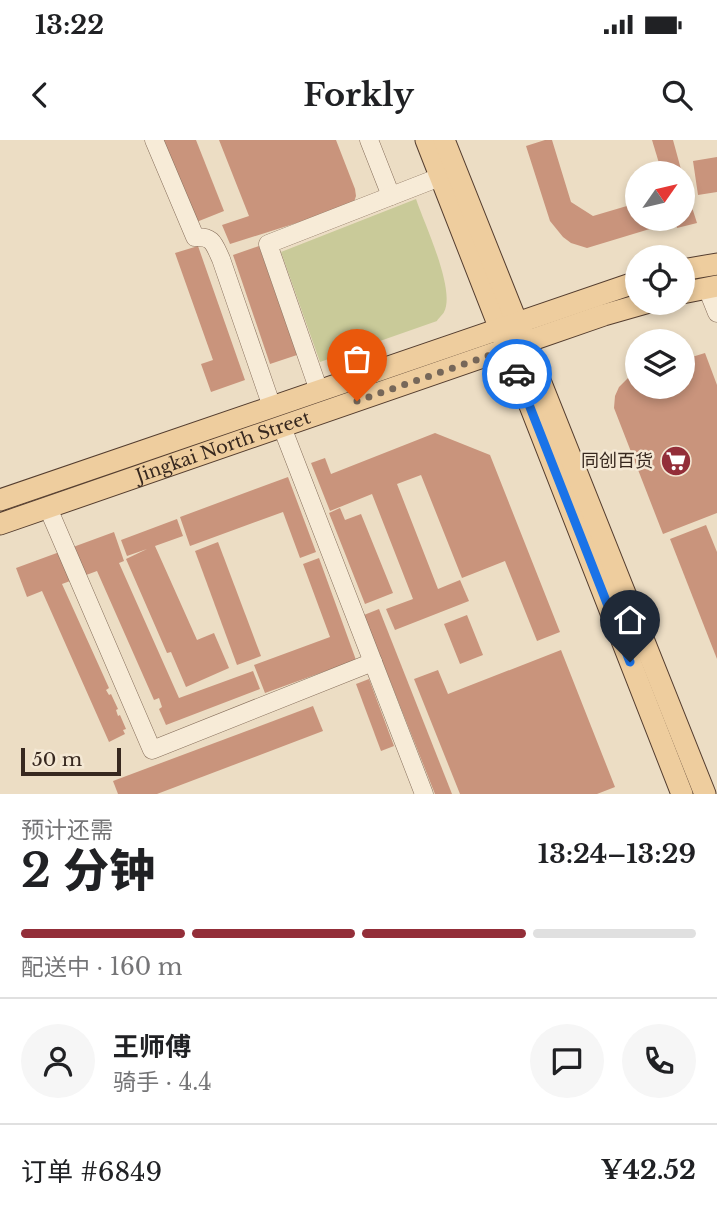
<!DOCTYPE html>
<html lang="zh">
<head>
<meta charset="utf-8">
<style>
  body { margin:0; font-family:"Libre Baskerville","Noto Sans SC",serif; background:#f6f6f6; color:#202124; height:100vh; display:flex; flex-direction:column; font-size:26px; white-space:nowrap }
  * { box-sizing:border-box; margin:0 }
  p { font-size:23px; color:#757577 }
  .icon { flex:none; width:38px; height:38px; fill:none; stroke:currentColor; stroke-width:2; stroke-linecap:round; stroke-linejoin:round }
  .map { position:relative; height:654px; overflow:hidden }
  .drawer { display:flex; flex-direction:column; background:#fff; flex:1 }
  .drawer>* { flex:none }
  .needle { width:46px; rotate:56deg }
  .fabs { position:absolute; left:625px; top:21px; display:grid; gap:14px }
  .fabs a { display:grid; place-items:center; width:70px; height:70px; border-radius:50%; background:#fff; box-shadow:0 4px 10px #0003; font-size:35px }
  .scale { position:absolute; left:21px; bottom:18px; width:100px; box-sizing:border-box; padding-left:7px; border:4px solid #37281f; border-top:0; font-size:19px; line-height:24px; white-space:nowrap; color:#37281f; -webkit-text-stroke:5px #f4e8d4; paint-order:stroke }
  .pin { position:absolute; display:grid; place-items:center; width:60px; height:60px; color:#fff; margin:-72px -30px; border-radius:50% 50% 50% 0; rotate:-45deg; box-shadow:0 0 7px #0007 }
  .pin .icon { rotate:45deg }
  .courier { position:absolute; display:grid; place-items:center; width:70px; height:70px; margin:-35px; border:5px solid #1a73e8; border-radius:50%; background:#fff; color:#222; box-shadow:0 2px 9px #0007 }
  .summary em { font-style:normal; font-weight:800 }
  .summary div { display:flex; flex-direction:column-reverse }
  .summary { display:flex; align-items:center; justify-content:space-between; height:119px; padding:0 21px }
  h1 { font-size:46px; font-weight:800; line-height:52px }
  .bar { display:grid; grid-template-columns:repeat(4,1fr); gap:10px 7px; align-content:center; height:84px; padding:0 21px }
  .bar i { height:9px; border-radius:5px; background:#e0e0e0 }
  .bar .selected { background:#932e39 }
  .bar p { grid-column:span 4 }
  .line { display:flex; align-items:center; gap:18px; padding:0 21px; border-top:2px solid #e0e0e0 }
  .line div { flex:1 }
  .round { display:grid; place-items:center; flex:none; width:74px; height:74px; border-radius:37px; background:#f6f6f6 }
  .status { display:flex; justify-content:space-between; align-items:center; height:49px; padding:0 35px; background:#fff; direction:ltr }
  .status svg { height:19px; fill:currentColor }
  header { display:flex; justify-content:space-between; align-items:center; height:91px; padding:0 21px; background:#fff; font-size:32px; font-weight:800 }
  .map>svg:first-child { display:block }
</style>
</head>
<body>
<div class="status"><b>13:22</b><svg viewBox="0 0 49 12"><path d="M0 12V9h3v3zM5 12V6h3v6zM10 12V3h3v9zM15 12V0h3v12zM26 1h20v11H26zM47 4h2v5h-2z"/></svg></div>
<header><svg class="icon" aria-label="back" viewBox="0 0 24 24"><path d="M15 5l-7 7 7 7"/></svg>Forkly<svg class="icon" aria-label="search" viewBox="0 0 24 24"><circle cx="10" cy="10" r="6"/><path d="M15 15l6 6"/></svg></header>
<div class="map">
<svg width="717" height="654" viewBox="0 0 717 654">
  <rect width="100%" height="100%" fill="#ecddc4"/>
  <path fill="#c9ca99" d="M416,59C424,83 456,150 444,172C444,173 437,180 437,181L320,222L281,112Z"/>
  <g fill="#c9947c">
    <polygon points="161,0 196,0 224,71 194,83"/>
    <polygon points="219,0 336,0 355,49 356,56 354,62 350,66 230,104 222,85 249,76"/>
    <polygon points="545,0 552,0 571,62 593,76 637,63 637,79 650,79 653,88 587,108 571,103 563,97 550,81 526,6"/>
    <polygon points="652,0 673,0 682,33 662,33"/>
    <polygon points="717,17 717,52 698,55 693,21"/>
    <polygon points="682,36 697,83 677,88 675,79 682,79"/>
    <polygon points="198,106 245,240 211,252 201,224 213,220 175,113"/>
    <polygon points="259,106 297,215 270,224 233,115"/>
    <polygon points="705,213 717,245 717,373 663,394 614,268 615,256 619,247 628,238 637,233 637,247 682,247 682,220"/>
    <polygon points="435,293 490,315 560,492 537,501 505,421 462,438 421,335 397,344 438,449 460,440 469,461 395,490 386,469 413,459 372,354 330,371 311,323 325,318 331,334"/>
    <polygon points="288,337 316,412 300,418 283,372 190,406 180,377"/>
    <polygon points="340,368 345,380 361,374 393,453 365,464 329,373"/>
    <polygon points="177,379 183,396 155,406 197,500 214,493 229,528 186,547 171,512 167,513 126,419 147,409 127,416 121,400"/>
    <polygon points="706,385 717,412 717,519 670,399"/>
    <polygon points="114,392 124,421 119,423 179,558 253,531 260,549 166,585 159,569 162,567 159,558 154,560 97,431 62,444 109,548 106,550 109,555 111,554 118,569 116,570 118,576 120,575 126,589 123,590 125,594 109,602 42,451 27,457 16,428"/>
    <polygon points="218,402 261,516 237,525 195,411"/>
    <polygon points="319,418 356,520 265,553 254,525 330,497 303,424"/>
    <polygon points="379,469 452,654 435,654 364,475"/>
    <polygon points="467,475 483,515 460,524 444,484"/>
    <polygon points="561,510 615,647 597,654 460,654 414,539 438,530 448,554"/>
    <polygon points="369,539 394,606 381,611 356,544"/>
    <polygon points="313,566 323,591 157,654 118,654 113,641"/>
  </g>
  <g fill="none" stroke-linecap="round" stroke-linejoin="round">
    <g stroke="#866e5b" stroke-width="19">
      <g id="minor">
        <path d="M154,0L195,97C213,96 214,104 221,119L272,267"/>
        <polyline points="369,0 391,56"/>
        <polyline points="707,148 717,173"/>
        <polyline points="319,251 268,104 440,37"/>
        <polyline points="282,287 424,654"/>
        <polyline points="48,368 152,610 373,522"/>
      </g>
    </g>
    <g stroke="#543d2f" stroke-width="23">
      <g id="major">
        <polyline points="426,0 682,654"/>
        <polyline points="444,0 705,654"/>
        <polyline points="682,130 717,124"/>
        <polyline points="682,153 717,146"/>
        <polyline points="0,360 637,142"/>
        <path id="s1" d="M0,384L604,175L646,163"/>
      </g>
    </g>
    <use href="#minor" stroke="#f7ebd7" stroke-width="18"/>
    <use href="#major" stroke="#eecd9e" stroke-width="21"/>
  </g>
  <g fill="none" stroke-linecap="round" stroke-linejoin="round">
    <polyline stroke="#766759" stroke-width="7" stroke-dasharray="0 12.6" points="357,261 508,209 517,234"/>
    <polyline stroke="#1a73e8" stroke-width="9" points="517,234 630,522"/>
  </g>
  <defs>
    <g id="supermarket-disc" transform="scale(1.575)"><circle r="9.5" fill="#932e39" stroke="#f4e8d4"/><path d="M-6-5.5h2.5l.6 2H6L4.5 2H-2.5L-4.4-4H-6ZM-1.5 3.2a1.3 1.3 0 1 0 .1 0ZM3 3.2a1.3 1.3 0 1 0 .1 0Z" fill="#fff"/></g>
  </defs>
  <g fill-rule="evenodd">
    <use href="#supermarket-disc" x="676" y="321"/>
  </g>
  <g text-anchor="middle" stroke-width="5" stroke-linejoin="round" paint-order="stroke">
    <g font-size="18" fill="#37281f" stroke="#f4e8d4">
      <text dy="6" stroke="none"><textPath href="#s1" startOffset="236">Jingkai North Street</textPath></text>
    </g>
    <g font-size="18" fill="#37281f" stroke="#f4e8d4" text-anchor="end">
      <text x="653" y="327">同创百货</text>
    </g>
  </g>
</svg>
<div class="fabs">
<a><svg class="needle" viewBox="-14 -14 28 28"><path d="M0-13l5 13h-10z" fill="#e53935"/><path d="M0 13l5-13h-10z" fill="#757577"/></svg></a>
<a><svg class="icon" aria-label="locate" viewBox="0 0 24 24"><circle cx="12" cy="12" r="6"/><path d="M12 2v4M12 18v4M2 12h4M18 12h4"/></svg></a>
<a><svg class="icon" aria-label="layers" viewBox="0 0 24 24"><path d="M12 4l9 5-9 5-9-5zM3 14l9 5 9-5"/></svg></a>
</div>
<div class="scale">50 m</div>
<div class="pin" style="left:357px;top:261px;background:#ea580c"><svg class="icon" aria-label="bag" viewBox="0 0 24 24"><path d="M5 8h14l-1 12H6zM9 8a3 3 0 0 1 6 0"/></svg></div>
<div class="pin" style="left:630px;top:522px;background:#1f2937"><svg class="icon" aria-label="home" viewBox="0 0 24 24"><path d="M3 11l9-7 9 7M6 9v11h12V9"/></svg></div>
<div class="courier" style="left:517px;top:234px"><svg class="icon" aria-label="car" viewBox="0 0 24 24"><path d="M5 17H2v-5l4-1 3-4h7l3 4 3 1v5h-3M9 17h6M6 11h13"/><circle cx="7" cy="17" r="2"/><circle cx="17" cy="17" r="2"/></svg></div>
</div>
<section class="drawer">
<div class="summary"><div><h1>2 分钟</h1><p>预计还需</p></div><em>13:24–13:29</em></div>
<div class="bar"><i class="selected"></i><i class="selected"></i><i class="selected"></i><i></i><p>配送中 · 160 m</p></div>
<div class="line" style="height:126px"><a class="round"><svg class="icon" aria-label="person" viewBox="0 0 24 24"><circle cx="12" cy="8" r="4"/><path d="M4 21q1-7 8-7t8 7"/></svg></a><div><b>王师傅</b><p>骑手 · 4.4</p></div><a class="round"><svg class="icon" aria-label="chat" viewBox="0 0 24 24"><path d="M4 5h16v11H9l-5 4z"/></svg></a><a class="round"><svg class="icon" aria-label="phone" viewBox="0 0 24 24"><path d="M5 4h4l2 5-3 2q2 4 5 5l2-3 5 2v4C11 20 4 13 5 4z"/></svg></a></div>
<div class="line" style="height:91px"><div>订单 #6849</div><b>¥42.52</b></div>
</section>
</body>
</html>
